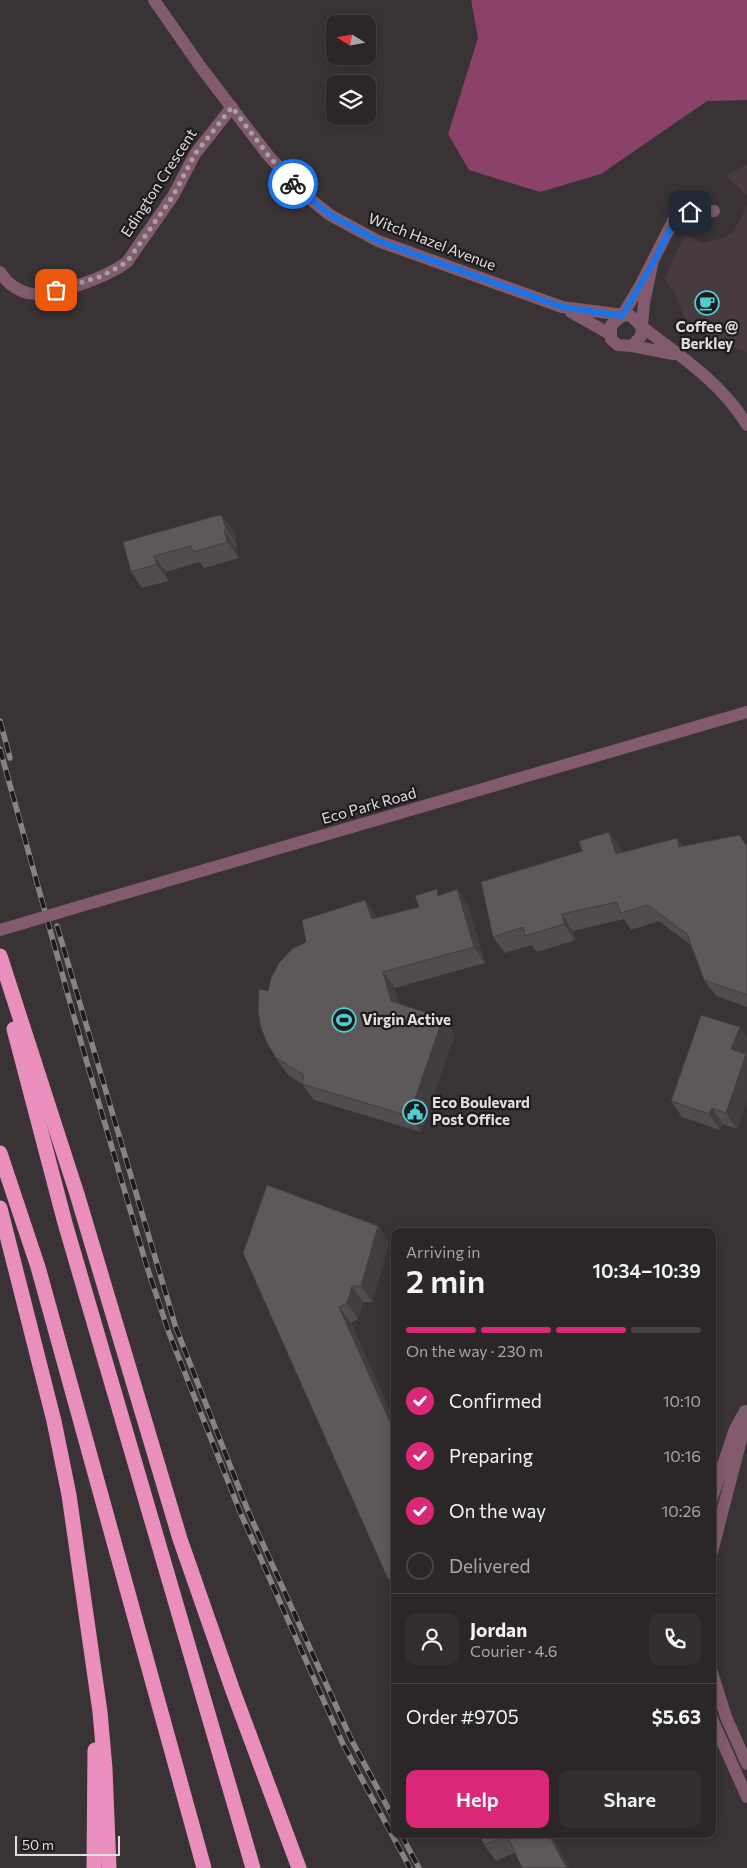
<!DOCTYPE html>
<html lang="en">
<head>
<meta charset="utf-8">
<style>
  body { margin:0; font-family:Commissioner,sans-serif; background:#332e30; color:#f1f3f6; height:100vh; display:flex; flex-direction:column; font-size:19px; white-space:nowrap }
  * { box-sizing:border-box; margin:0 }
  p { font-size:16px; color:#a6a5a8 }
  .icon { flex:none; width:28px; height:28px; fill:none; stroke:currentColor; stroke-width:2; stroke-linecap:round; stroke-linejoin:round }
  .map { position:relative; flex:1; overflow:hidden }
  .side { position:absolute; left:391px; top:1228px; width:325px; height:610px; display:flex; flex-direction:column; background:#2b2628; border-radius:10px; box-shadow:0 2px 12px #0003,0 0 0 1px #474345 }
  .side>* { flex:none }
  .needle { width:32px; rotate:281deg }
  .controls { position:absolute; left:326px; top:15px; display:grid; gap:10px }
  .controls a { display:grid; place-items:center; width:50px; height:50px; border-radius:10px; background:#2b2628; box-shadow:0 2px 12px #0003,0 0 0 1px #474345; font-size:25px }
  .scale { position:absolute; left:15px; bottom:12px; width:105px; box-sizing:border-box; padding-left:5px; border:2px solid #e1dddf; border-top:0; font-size:14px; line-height:18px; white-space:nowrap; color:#e1dddf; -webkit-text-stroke:4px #1e1b1d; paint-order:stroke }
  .pin { position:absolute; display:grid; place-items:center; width:42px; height:42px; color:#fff; margin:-21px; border-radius:10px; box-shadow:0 2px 8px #0006 }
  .courier { position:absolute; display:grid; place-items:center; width:50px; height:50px; margin:-25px; border:4px solid #1a73e8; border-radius:50%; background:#fff; color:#222; box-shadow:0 1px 6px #0007 }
  .summary em { font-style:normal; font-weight:600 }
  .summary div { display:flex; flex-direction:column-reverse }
  .summary { display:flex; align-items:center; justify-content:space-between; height:85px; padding:0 15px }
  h1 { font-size:32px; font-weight:600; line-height:38px }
  .bar { display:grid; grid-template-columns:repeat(4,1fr); gap:8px 5px; align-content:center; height:60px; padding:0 15px }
  .bar i { height:6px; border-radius:4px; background:#474345 }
  .bar .selected { background:#db2777 }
  .bar p { grid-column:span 4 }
  .line { display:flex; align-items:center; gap:12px; padding:0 15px; border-top:1px solid #474345 }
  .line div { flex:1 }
  .round { display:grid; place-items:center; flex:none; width:52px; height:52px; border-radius:10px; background:#332e30 }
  ol { padding:0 15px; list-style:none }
  li { display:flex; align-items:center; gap:15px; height:55px }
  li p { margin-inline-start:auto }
  li .icon { padding:5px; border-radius:50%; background:#db2777; color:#fff; stroke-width:4 }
  li:last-child { color:#a6a5a8 }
  li i { width:28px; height:28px; border:2px solid #474345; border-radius:50% }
  .cta { display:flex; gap:10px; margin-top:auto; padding:10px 15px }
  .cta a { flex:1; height:58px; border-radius:10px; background:#db2777; color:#fff; font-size:20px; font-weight:600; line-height:58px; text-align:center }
  .cta a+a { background:#332e30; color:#f1f3f6 }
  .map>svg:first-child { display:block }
</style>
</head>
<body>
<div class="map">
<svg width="747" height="1868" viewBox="0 0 747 1868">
  <rect width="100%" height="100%" fill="#393335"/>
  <g fill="#473a40">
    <polygon points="747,164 747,196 726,176"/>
    <polygon points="747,206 747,352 689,330 674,292 664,279 685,234 702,243 723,238 734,231"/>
  </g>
  <polygon fill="#8b4269" points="471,0 747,0 747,100 707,101 601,174 540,192 469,170 448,134 478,38"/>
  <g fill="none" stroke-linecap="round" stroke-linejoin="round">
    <g stroke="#825c6e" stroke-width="12">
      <path d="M154,0L200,66L267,154L300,191L330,215L378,241L562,307L631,316L641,326C680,356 721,382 747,425"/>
      <polyline points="652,265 644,303 641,336 632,346 618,345 611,339 611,325 622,316 641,284 673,221 690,212 714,211"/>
      <path d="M0,272C7,283 15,290 28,293C52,298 107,277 127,262L173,196L195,154L232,107"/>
      <polyline points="571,312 610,334"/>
      <polyline points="632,346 673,354"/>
      <polyline points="98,901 747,712"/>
      <polyline points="712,1498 735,1429 742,1416"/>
      <polyline points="712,1552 744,1428 745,1411"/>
      <polyline points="712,1672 726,1717 747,1764"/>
      <polyline points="712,1719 747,1797"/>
    </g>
    <g stroke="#ea8fbd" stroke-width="15">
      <polyline points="0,956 77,1194 180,1539 233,1691 299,1868"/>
      <polyline points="14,1029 65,1223 253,1868"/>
      <polyline points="0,1153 38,1267 204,1868"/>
      <polyline points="0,1208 54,1421 69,1495 100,1712 105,1769 109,1868"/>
      <polyline points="94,1868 95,1750"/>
    </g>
    <g stroke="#878284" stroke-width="5.5">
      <g id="rail">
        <polyline points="0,721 10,758"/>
        <polyline points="0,749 83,1049 147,1267 169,1333 241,1514 343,1744 410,1868"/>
        <polyline points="57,926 176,1328 248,1511 351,1739 395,1821"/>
        <polyline points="401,1834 419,1868"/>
      </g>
    </g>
    <use href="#rail" stroke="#1e1b1d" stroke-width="4" stroke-dasharray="11" stroke-linecap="butt"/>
    <polyline stroke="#825c6e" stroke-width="12" points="0,930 98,901"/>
  </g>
  <g fill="#524c4e">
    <polygon points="222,516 234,532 237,546 235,546 239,558 204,568 200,562 166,572 168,581 142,588 131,572 123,542"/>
    <polygon points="739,835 747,845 747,1007 716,996 704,980 691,945 659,921 631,930 624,919 573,931 575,940 537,952 532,945 505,953 493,937 621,848 622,853 677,838 683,846"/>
    <polygon points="457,889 468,905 485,963 395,988 399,1004 455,1034 421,1132 314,1100 302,1084 287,1074 276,1058 268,991 306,942 365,900 377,918 419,907 441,895"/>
    <polygon points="747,1037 747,1101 737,1129 723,1124 720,1130 682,1117 671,1101"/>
    <polygon points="389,1242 372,1302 363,1302 358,1319 351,1323 395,1423 395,1589 388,1579 243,1253"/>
    <polygon points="479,1834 557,1834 496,1861 484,1845"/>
  </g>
  <g fill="#423e40">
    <polygon points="222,516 234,532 237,546 226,529"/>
    <polygon points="224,530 235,546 239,558 227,542"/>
    <polygon points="154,556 166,572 168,581 157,564"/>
    <polygon points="609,832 621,848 628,871 616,854"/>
    <polygon points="677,838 688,854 679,847"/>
    <polygon points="457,889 468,905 485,963 474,947"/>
    <polygon points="365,900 376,916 384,936 372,919"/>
    <polygon points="562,914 573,931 575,940 564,924"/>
    <polygon points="383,972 395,988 402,1018 391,1001"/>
    <polygon points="443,1018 455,1034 421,1132 409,1116"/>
    <polygon points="740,1027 747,1037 747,1101 737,1129 726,1113 731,1049"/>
    <polygon points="712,1108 723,1124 720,1130 709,1114"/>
    <polygon points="378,1226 389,1242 372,1302 361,1286"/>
    <polygon points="352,1286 363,1302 358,1319 347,1303"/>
    <polygon points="339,1307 351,1323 395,1423 395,1433"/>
    <polygon points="548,1834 550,1834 552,1836 570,1868 567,1868"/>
  </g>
  <g fill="#5f585b" stroke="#423e40">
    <polygon points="219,515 222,516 226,529 224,530 227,542 193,552 191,546 154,556 157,564 131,572 123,542"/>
    <polygon points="609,832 616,854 677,838 679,847 739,835 747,846 747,995 704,980 687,934 648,905 620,913 617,902 562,914 564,924 525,936 523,927 493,937 481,882 582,851 579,841"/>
    <polygon points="437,889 438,896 457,889 474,947 383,972 391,1001 443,1018 409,1116 302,1084 304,1075 276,1058 267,1043 261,1028 258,1011 259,989 268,991 271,978 279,963 292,949 306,942 302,920 365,900 372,919 419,907 415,896"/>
    <polygon points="701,1015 740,1027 731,1049 746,1054 726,1113 712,1108 709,1114 671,1101"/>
    <polygon points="267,1185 378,1226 361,1286 352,1286 347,1303 339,1307 395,1433 395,1578 388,1579 243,1253"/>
    <polygon points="479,1834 548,1834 567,1868 522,1868 507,1835 484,1845"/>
  </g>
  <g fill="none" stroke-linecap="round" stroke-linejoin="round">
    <polyline stroke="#a6a2a4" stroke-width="5" stroke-dasharray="0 9" points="56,290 102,276 127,262 173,196 195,154 232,107 267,154 293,184"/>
    <polyline stroke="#1a73e8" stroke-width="6" points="293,184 330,215 378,241 562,307 622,316 652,265 674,222 690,212"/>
  </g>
  <defs>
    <g id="cafe-ring" transform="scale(1.25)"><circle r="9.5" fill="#1e1b1d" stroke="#51ccd1" stroke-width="1.5"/><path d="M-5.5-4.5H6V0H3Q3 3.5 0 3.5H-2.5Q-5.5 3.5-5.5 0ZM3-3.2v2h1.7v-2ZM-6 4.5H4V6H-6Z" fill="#51ccd1"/></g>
    <g id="stadium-ring" transform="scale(1.25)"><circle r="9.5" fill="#1e1b1d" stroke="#51ccd1" stroke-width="1.5"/><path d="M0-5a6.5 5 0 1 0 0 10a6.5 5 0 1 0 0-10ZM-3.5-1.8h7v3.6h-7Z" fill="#51ccd1"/></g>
    <g id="civic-ring" transform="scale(1.25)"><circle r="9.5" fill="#1e1b1d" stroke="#51ccd1" stroke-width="1.5"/><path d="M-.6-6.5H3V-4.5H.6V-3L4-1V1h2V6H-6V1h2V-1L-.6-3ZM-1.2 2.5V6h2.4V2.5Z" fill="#51ccd1"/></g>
  </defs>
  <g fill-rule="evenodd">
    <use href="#cafe-ring" x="707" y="303"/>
    <use href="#stadium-ring" x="344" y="1020"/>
    <use href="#civic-ring" x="415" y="1112"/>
  </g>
  <g text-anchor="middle" stroke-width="4.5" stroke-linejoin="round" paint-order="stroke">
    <g font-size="15" fill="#e1dddf" stroke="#1e1b1d">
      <text transform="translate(159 183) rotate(-57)" y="5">Edington Crescent</text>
      <text transform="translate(432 242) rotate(21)" y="5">Witch Hazel Avenue</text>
      <text transform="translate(369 806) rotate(-16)" y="5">Eco Park Road</text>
    </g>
    <g font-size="15" font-weight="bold" fill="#e1dddf" stroke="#1e1b1d" text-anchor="start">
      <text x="707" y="332" text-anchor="middle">Coffee @<tspan x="707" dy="17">Berkley</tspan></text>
      <text x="362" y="1025">Virgin Active</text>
      <text x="432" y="1108">Eco Boulevard<tspan x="432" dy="17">Post Office</tspan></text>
    </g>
  </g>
</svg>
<div class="controls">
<a><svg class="needle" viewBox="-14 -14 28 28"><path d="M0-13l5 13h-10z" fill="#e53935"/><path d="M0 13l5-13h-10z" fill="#a6a5a8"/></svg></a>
<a><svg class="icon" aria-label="layers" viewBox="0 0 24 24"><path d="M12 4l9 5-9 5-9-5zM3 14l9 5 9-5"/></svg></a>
</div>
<div class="scale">50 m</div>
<div class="pin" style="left:56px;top:290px;background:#ea580c"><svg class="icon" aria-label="bag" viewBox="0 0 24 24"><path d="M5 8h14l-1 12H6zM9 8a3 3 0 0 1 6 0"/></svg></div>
<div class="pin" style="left:690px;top:212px;background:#1f2937"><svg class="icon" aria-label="home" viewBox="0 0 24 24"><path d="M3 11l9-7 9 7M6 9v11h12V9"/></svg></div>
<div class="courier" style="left:293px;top:184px"><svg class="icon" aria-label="bike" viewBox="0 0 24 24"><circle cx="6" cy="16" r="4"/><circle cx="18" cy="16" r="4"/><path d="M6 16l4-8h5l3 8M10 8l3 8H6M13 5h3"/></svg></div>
<section class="side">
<div class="summary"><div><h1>2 min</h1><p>Arriving in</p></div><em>10:34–10:39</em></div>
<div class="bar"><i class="selected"></i><i class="selected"></i><i class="selected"></i><i></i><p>On the way · 230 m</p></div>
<ol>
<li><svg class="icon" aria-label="check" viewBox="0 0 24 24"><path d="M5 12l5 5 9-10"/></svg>Confirmed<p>10:10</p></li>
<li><svg class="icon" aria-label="check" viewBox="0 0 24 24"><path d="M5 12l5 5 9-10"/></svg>Preparing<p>10:16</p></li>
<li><svg class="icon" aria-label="check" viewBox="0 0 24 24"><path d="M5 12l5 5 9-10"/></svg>On the way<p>10:26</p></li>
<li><i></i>Delivered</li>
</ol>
<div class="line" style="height:90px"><a class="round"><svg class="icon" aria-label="person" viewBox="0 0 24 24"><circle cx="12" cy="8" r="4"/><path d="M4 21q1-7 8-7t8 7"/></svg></a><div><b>Jordan</b><p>Courier · 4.6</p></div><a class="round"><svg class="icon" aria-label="phone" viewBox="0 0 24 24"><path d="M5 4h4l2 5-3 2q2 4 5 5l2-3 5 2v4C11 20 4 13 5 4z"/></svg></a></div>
<div class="line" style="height:65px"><div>Order #9705</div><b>$5.63</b></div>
<div class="cta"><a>Help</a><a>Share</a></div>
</section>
</div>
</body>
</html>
